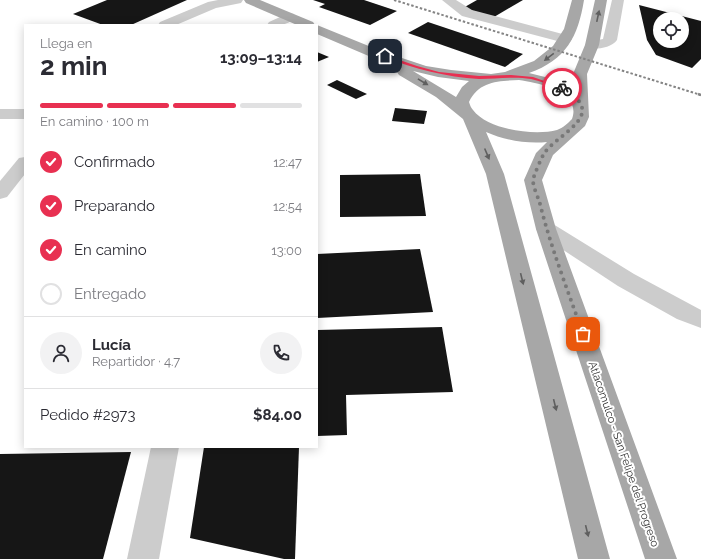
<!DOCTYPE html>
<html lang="es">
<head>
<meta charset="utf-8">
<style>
  body { margin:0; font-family:Raleway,sans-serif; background:#f2f2f3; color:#2b2b33; height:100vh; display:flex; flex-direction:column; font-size:15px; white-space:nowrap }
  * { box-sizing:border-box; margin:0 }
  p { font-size:13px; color:#7c7c81 }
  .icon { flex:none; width:22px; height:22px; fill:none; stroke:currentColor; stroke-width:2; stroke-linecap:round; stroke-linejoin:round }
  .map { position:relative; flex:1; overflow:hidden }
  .panel { position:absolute; left:24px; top:24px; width:294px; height:424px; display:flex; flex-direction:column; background:#fff; border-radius:0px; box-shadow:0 2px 10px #0003 }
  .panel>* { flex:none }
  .buttons { position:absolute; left:653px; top:12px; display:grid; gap:8px }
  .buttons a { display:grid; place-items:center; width:36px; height:36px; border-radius:50%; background:#fff; box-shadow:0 2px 10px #0003; font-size:20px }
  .pin { position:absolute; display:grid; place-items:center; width:34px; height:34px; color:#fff; margin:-17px; border-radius:8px; box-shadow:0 2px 6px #0006 }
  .courier { position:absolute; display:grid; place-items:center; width:40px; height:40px; margin:-20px; border:3px solid #e83051; border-radius:50%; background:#fff; color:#222; box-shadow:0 1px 5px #0007 }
  .summary em { font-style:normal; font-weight:700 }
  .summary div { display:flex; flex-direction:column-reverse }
  .summary { display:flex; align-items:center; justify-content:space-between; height:68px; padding:0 16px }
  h1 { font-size:26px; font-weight:700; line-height:30px }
  .bar { display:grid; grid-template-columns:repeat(4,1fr); gap:6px 4px; align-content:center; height:48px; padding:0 16px }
  .bar i { height:5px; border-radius:3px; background:#e1e1e2 }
  .bar .active { background:#e83051 }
  .bar p { grid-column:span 4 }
  .line { display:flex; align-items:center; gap:10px; padding:0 16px; border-top:1px solid #e1e1e2 }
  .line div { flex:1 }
  .round { display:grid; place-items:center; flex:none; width:42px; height:42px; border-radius:21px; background:#f2f2f3 }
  ol { padding:0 16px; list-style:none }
  li { display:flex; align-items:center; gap:12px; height:44px }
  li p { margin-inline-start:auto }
  li .icon { padding:4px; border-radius:50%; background:#e83051; color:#fff; stroke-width:4 }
  li:last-child { color:#7c7c81 }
  li i { width:22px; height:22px; border:2px solid #e1e1e2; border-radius:50% }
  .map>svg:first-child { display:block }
</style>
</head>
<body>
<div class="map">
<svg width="701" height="559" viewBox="0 0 701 559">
  <rect width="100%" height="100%" fill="#fff"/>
  <g fill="#161616" fill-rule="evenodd">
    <polygon points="107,0 187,0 131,25 103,25 73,14"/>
    <polygon points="313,0 364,0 397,11 370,25 319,7 325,4"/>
    <polygon points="477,0 523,0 494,17 463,8"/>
    <path d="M639,5L701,21V59L692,68L656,55L647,40ZM660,19H682V41H660Z"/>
    <polygon points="428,22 523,54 505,67 408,33"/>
    <polygon points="317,52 329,57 317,62"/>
    <polygon points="337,80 367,94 356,99 327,85"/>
    <polygon points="395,108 427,111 424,124 392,121"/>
    <polygon points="420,174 426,216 340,217 340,175"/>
    <polygon points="420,249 433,312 317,318 317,254"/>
    <polygon points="442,327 453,392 346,395 347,435 317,436 317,330"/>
    <polygon points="204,447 299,447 295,559 284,559 190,538"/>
    <polygon points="131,452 103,559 0,559 0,454"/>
  </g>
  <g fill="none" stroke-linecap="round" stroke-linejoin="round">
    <g fill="#ccc" fill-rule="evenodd">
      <polygon points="218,0 243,0 241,3 216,8 176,25 158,25 160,22 208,2"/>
      <polygon points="442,0 456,0 472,10 570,36 572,39 570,42 565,43 462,16"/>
      <path d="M612,0H624L617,40C611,48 596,50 587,48L585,45L587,42L603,39Z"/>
      <path d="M289,13L294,14L295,17C289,26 278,25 267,25L269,22Z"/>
      <rect x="0" y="109" width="25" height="10"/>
      <polygon points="25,157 25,174 7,197 0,199 0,181 19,158"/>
      <polygon points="546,222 553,224 634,274 701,310 701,328 677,319 618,286 539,234 536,229 539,224"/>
      <polygon points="151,447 179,447 159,559 127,559"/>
    </g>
    <g fill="#a7a7a7" fill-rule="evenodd">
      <polygon points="244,0 260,0 313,22 315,25 297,25 246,3"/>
      <path d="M572,0H584C578,37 566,60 529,73L557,80L573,87V74L585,45L595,0H607L599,45L587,74L589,117L585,126L553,155L542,180L556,229L677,559H645L536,229L524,180L536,153L547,142C526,144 504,140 486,132L504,174L610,559H578L486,174L463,119L436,97L399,75L397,72L399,69L402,68L371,57L317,34V25L381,51L426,66L451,70L491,74L505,72L534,61L553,46L564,29ZM413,71L438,77L469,81L462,87L456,97ZM519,80C538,83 582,91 572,119C568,123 563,128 557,130C535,136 488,130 473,110C471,108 470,105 469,102C479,81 498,81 519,80Z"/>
    </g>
    <polyline stroke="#848484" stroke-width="2" stroke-dasharray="2.5 2" stroke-linecap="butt" points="394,0 701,95"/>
    <polyline stroke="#848484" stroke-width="2.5" stroke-dasharray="3 2.5" stroke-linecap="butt" points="698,94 701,95"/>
  </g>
  <defs><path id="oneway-solid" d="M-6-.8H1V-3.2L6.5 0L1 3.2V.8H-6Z"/></defs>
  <g fill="#5f5f5f">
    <use href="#oneway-solid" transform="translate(598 16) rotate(-78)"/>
    <use href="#oneway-solid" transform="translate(549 57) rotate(143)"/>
    <use href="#oneway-solid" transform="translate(423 82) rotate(31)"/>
    <use href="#oneway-solid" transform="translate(487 154) rotate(67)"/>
    <use href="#oneway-solid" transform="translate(522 279) rotate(76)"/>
    <use href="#oneway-solid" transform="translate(555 405) rotate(76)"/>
    <use href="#oneway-solid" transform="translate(587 531) rotate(76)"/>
  </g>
  <path fill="#e83051" d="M385,55L417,66L439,72L479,76L511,75L533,77L564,88L560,89C551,86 541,81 531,79C514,76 497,79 479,79C446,77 415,69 384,57Z"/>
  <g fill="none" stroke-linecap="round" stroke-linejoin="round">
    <path stroke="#787878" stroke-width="4" stroke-dasharray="0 7.2" d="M562,88C609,114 562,131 545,152C542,156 534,175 533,180C533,187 538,197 540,204C551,248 568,291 583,334"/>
  </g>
  <g text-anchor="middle" stroke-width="4" stroke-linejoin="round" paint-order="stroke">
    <g font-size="11" fill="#2f2f2f" stroke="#fff">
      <text transform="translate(624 454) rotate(71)" y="4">Atlacomulco - San Felipe del Progreso</text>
    </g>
  </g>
</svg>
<div class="buttons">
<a><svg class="icon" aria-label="locate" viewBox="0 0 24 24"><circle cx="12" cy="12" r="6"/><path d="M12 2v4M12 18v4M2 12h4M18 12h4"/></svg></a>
</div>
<div class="pin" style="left:583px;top:334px;background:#ea580c"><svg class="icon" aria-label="bag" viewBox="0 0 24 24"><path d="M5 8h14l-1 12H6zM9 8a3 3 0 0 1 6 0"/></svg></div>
<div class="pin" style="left:385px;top:56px;background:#1f2937"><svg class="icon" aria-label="home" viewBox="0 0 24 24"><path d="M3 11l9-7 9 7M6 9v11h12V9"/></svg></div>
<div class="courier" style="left:562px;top:88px"><svg class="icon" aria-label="bike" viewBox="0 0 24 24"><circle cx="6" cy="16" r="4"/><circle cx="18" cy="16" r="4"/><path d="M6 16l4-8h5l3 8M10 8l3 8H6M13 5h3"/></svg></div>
<section class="panel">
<div class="summary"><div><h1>2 min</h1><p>Llega en</p></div><em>13:09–13:14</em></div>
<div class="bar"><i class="active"></i><i class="active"></i><i class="active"></i><i></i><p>En camino · 100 m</p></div>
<ol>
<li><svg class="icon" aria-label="check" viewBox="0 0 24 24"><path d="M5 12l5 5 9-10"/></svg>Confirmado<p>12:47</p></li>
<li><svg class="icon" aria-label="check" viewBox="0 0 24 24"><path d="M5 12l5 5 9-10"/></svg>Preparando<p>12:54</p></li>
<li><svg class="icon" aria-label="check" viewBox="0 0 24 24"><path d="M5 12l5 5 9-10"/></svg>En camino<p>13:00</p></li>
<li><i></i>Entregado</li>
</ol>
<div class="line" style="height:72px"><a class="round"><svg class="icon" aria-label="person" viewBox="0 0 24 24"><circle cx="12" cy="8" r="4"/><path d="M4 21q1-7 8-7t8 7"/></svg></a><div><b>Lucía</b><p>Repartidor · 4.7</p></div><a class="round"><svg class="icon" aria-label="phone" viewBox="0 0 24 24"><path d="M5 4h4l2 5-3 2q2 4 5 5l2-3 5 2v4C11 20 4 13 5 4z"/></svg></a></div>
<div class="line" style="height:52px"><div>Pedido #2973</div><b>$84.00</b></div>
</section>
</div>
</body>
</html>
